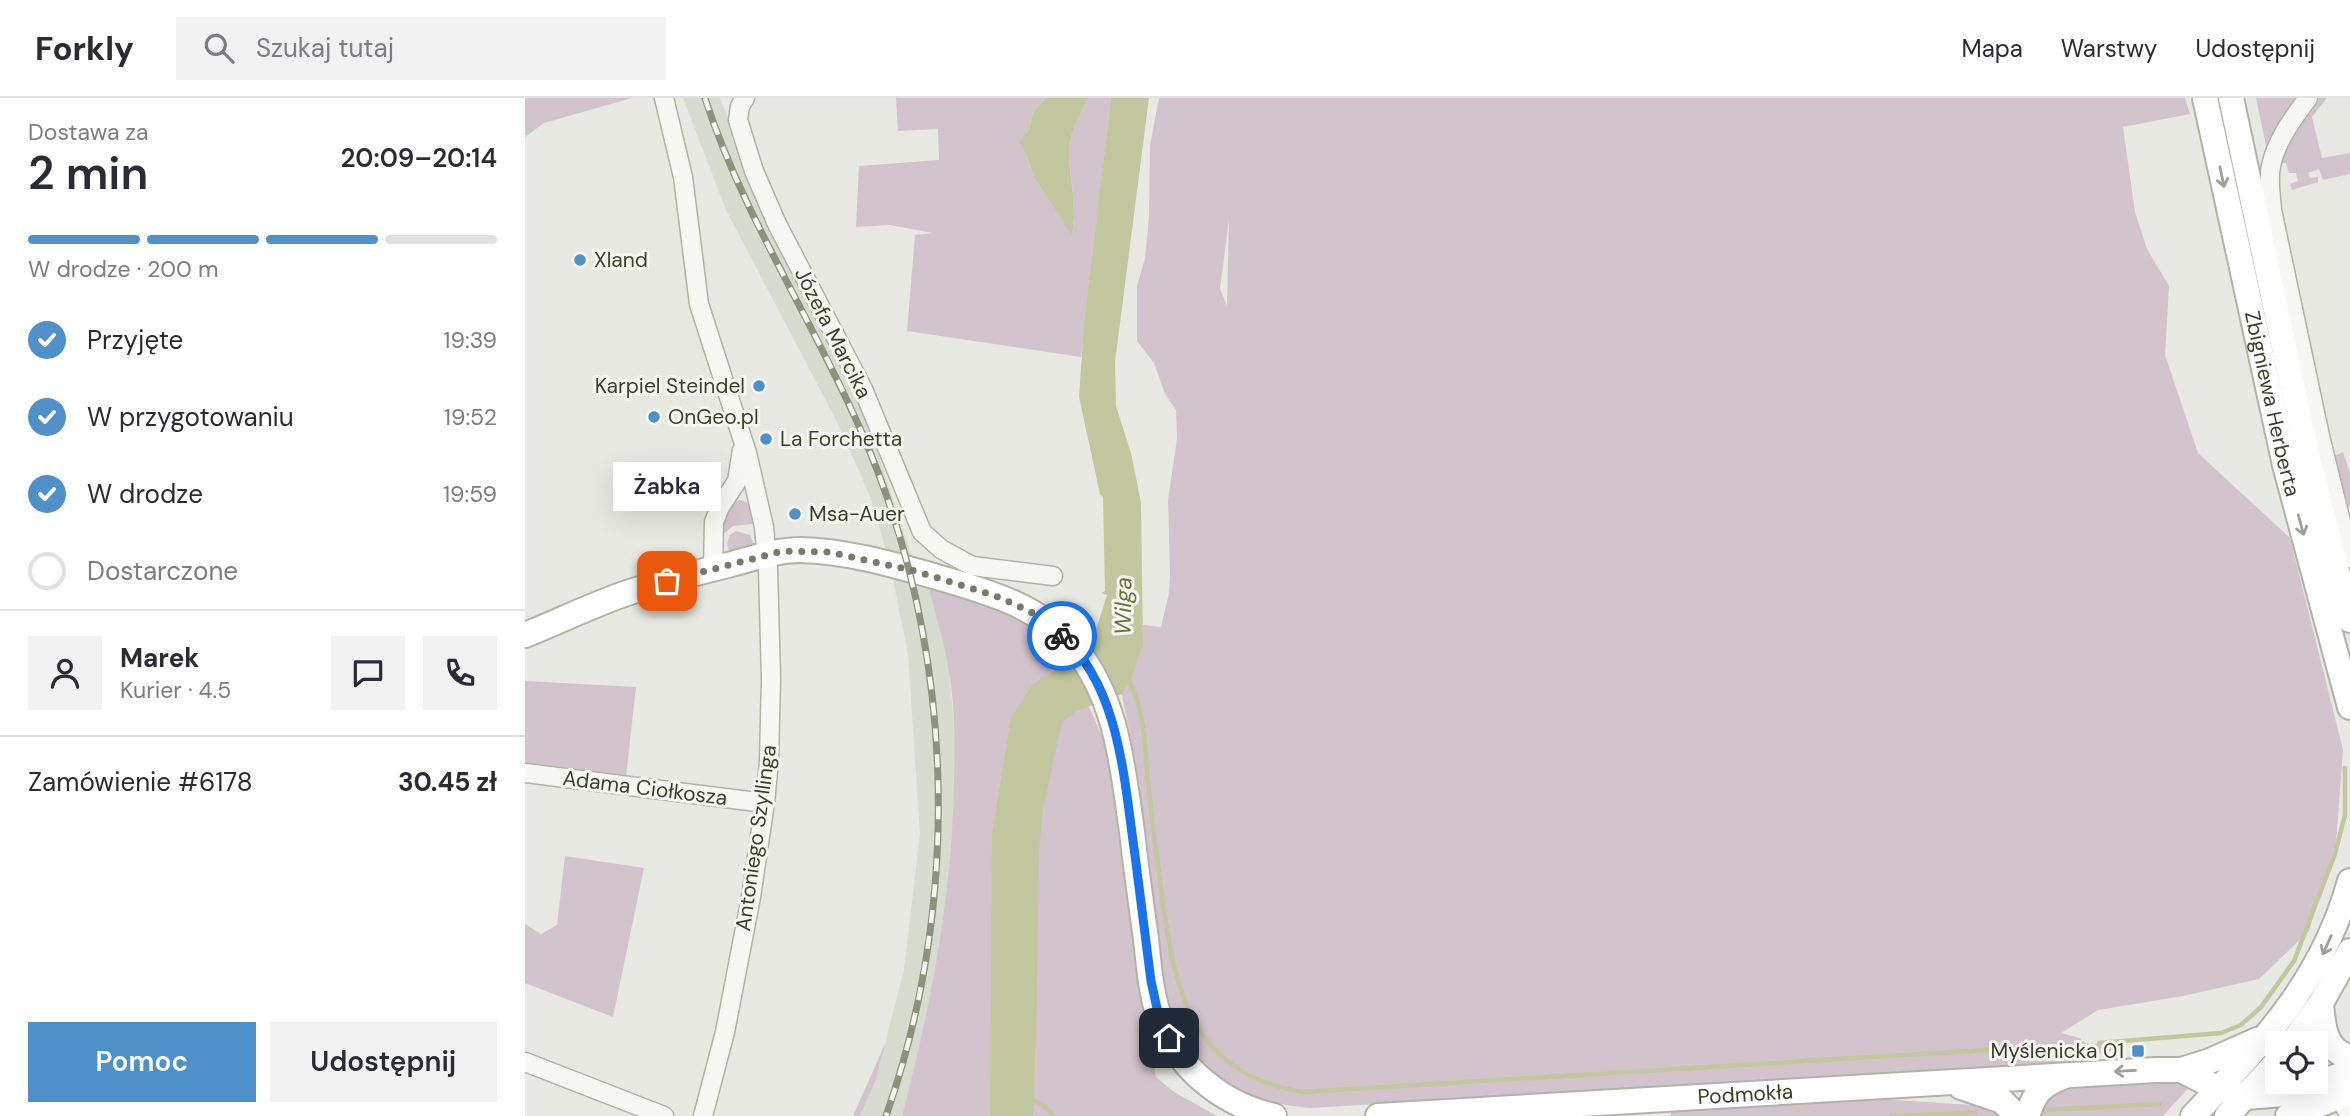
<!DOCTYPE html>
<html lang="pl">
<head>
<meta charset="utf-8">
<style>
  body { margin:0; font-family:"DM Sans",sans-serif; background:#f2f2f3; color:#2b2b33; height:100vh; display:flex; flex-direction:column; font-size:26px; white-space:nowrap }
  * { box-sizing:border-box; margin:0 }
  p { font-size:23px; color:#7c7c81 }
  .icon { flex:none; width:38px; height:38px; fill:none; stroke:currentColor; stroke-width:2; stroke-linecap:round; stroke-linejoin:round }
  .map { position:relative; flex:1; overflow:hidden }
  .drawer { display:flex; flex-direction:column; background:#fff; width:525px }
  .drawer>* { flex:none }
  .buttons { position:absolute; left:1740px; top:933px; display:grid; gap:14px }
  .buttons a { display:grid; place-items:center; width:63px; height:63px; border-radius:0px; background:#fff; box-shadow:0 7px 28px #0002; font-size:35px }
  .pin { position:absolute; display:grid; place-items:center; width:60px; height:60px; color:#fff; margin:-30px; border-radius:14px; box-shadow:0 4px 10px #0006 }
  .courier { position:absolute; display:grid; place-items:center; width:70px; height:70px; margin:-35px; border:5px solid #1a73e8; border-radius:50%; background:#fff; color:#222; box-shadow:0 2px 9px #0007 }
  .bubble { position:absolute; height:49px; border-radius:0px; background:#fff; box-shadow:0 7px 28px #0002; font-size:23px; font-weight:600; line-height:49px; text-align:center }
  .headline em { font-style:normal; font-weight:600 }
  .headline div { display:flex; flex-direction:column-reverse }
  .headline { display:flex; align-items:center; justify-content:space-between; height:119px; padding:0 28px }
  h1 { font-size:46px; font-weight:600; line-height:52px }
  .bar { display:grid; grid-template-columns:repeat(4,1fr); gap:10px 7px; align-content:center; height:84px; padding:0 28px }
  .bar i { height:9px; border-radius:5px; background:#e1e1e2 }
  .bar .selected { background:#4e90c7 }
  .bar p { grid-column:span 4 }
  .line { display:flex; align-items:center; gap:18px; padding:0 28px; border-top:2px solid #e1e1e2 }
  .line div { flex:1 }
  .round { display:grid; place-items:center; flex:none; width:74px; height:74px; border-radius:0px; background:#f2f2f3 }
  ol { padding:0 28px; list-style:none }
  li { display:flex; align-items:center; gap:21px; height:77px }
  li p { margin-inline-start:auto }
  li .icon { padding:7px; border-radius:50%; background:#4e90c7; color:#fff; stroke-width:4 }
  li:last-child { color:#7c7c81 }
  li i { width:38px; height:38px; border:4px solid #e1e1e2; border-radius:50% }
  .action { display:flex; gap:14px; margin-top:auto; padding:14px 28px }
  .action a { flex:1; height:80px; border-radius:0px; background:#4e90c7; color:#fff; font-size:28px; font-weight:600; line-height:80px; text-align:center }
  .action a+a { background:#f2f2f3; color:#2b2b33 }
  header { display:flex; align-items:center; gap:42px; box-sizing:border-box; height:98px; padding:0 35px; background:#fff; border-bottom:2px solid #e1e1e2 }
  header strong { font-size:33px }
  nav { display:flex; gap:38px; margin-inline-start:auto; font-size:24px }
  .search { width:490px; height:63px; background:#f2f2f3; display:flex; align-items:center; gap:18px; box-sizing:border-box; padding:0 24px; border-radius:0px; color:#7c7c81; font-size:26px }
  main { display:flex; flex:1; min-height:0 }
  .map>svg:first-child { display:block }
</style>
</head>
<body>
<header>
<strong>Forkly</strong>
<div class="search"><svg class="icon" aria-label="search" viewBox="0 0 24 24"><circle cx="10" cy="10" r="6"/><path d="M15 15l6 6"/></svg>Szukaj tutaj</div>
<nav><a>Mapa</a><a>Warstwy</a><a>Udostępnij</a></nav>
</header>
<main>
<section class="drawer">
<div class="headline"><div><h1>2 min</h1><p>Dostawa za</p></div><em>20:09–20:14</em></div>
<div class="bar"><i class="selected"></i><i class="selected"></i><i class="selected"></i><i></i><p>W drodze · 200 m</p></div>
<ol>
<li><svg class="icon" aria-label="check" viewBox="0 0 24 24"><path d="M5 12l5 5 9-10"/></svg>Przyjęte<p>19:39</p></li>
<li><svg class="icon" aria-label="check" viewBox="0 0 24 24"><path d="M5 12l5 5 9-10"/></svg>W przygotowaniu<p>19:52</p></li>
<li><svg class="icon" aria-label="check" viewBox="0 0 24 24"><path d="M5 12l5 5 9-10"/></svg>W drodze<p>19:59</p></li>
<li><i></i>Dostarczone</li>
</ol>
<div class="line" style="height:126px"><a class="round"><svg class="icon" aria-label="person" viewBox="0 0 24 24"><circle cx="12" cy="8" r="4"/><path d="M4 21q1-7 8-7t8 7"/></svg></a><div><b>Marek</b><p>Kurier · 4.5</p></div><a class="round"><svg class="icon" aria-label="chat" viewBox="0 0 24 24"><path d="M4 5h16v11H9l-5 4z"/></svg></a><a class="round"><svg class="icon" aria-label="phone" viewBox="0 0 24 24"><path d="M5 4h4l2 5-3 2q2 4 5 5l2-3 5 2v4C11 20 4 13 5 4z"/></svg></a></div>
<div class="line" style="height:91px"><div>Zamówienie #6178</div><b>30.45 zł</b></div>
<div class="action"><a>Pomoc</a><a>Udostępnij</a></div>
</section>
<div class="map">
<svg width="1825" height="1018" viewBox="0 0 1825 1018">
  <rect width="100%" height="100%" fill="#e8e9e2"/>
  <g fill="#d8dbd0">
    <polygon points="158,0 195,0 206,28 207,40 220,69 332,292 387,459 362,456 346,401 334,373 310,320 201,112"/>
    <polygon points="373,481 393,485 404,491 424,570 430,642 429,736 416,844 394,952 377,1018 335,1018 350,984 379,872 395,735 383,556 368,482"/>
  </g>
  <g fill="#d3c3cd" fill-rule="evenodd">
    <polygon points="0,0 107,0 19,25 0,39"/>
    <path d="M371,0H520L508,15L504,32L495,44L501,56L510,81L547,136C553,108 544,80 544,52C545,34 555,16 564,0H586L556,259L382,233L390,137L408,135L365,127L331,129L334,68L414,62L413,31L373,33Z"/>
    <path d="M634,0H1660L1665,16L1598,29L1610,114L1622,151L1644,188L1640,257L1673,355L1765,440L1818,652L1811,744L1784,833L1734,881L1658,898L1573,912L1536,935L1555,940L1558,946L1589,945V952L1543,965L785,1010C736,1006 690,988 662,946C642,916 639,879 634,844C626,795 622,745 615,696C611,662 603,629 597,596C611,574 618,553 618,527L636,529L644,495L645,476L643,402L652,341L651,312L640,296L629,265L612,243V188L620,160L624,119L625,47ZM704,121L702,208L695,191Z"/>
    <polygon points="1731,0 1777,0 1742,52"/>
    <polygon points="1794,0 1802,0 1787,19 1797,60 1825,55 1825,76 1798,82 1794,71 1783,75 1785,80 1793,79 1793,84 1767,92 1765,86 1773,83 1771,75 1764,75 1761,65 1754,65 1763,41"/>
    <polygon points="1818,354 1825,375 1825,408 1821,409 1810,358"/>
    <path d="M214,402C227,403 227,415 229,426L208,428L197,437C199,424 202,409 214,402Z"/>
    <polygon points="211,433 225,437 230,449 204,454 202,445 205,437"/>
    <path d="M411,490L476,511L516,534L541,563L567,615L582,650L608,846L631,979L649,994L692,1018H377C406,907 428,795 429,681C430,644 430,605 423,569C419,543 410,517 404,491Z"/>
    <polygon points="0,583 111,589 101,678 0,665"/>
    <polygon points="40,758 119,770 88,919 0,885 0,826 16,836 32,827"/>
    <polygon points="360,946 350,984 335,1018 328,1018"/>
    <polygon points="1646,983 1666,987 1638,1018 1511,1018 1515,1005 1540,989"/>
    <polygon points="1336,1000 1464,1008 1472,1018 1146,1018 1145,1011"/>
  </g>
  <g fill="#c2c79f">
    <path d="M520,0H564C555,16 545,34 544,52C544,81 553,108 547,137L510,81L501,56L494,44L504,32L508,15Z"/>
    <path d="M586,0H624L590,264L591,308L606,355L616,405L618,547L607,580L597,596L552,613L538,623L535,632L518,712L514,754L511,947C508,971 511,994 508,1018H465L467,736L486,620L507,587L565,551L582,497L576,495L580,493L578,399L575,396L554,299L559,227Z"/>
  </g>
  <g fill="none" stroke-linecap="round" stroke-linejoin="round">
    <g stroke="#c2c79f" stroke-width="4.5">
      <path d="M602,579C620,610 620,649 623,684C627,724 633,765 638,806C651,899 670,977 778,994L1558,946"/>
      <polyline points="1574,945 1696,935 1716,927 1736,909 1769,863 1810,756 1820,717 1820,670"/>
      <polyline points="505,1001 517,1006 529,1018"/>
      <polyline points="1518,1012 1635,1006"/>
      <polyline points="1367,1018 1451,1015"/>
    </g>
    <g stroke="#b1b3a7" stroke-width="21">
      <g id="street">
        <polyline points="139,0 158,79 174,206 222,355 239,429 243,471 246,580 244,663 240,705 226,799 200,934 178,1018"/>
        <polyline points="220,0 215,8 213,22 229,73 252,126 338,291 397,434 416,451 447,468 528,478"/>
        <path d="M1783,0C1768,20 1751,43 1746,68C1743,82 1746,98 1747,112L1795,338L1825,460"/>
        <polyline points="188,471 189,424 195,409 212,383 217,352"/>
        <polyline points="0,675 240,705"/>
        <polyline points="0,964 139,1018"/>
        <polyline points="1814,999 1825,1018"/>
      </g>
    </g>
    <g stroke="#b1b3a7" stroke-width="28">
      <g id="secondary">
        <path id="s1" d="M1680,0L1760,367L1825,609"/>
        <polyline points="1706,0 1782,358 1825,522"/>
        <path d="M0,537C35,523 69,506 105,494C137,484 170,475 203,467C226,461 251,452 275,452C324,453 373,468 419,481C466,495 515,509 548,548C592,598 598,671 607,734C611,770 616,805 621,841C624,869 626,898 636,924C655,973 700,1007 749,1018"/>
        <path d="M1796,905C1798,927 1799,953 1825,959"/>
        <polyline points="1767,945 1796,905 1825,853"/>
        <polyline points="1656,972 1685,963 1732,942"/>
        <polyline points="1436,989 1477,1003 1492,1018"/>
        <path id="s2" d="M853,1018L1631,972H1656L1694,991L1721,999L1759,996L1825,974"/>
        <path d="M1502,1018C1510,994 1516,987 1540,978"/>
        <path d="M1668,1018C1738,944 1797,884 1825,783"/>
        <polyline points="1702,1018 1752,964"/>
        <polyline points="1763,1018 1825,995"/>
      </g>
    </g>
    <use href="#street" stroke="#f7f8f4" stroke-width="18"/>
    <use href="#secondary" stroke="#fff" stroke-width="24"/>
    <g stroke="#8d927c" stroke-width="7">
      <path id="rail" d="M180,0C218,118 288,222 337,335C430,549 438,798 361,1018"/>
    </g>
    <use href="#rail" stroke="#f6f7f1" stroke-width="4.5" stroke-dasharray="13" stroke-linecap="butt"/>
  </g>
  <defs><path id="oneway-shaft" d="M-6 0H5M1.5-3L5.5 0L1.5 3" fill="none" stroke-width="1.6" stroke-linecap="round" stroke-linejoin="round" transform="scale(1.75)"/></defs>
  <g stroke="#9da095">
    <use href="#oneway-shaft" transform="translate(1697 79) rotate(78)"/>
    <use href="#oneway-shaft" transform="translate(1776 427) rotate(75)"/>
    <use href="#oneway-shaft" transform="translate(1802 847) rotate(114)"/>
    <use href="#oneway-shaft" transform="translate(1600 973) rotate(177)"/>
  </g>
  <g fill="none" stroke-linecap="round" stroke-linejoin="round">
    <polyline stroke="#787b6b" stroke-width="7" stroke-dasharray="0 12.6" points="142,483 258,453 304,454 390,473 471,498 506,514 537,538"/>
    <path stroke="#1a73e8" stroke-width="9" d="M537,538C594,588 599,680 609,750C615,794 620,838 626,883L633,915L644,940"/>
  </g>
  <g fill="#4e90c7" stroke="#f6f7f1" stroke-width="2.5">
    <circle cx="55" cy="162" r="7"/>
    <circle cx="234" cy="288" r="7"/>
    <circle cx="129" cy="319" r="7"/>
    <circle cx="241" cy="341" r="7"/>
    <circle cx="270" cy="416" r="7"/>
    <rect x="1606" y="946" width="14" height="14" rx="3.5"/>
  </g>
  <g text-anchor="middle" stroke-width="6" stroke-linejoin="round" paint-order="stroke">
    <g font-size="21" fill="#3b402b" stroke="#f6f7f1" text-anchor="start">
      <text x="69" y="169">Xland</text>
      <text x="220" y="295" text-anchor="end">Karpiel Steindel</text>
      <text x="143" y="326">OnGeo.pl</text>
      <text x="255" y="348">La Forchetta</text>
      <text x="284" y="423">Msa-Auer</text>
      <text x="1599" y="960" text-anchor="end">Myślenicka 01</text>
    </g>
    <g font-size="21" fill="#3b402b" stroke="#f6f7f1">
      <text transform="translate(308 235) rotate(63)" y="7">Józefa Marcika</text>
      <text dy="7" stroke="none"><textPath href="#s1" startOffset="313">Zbigniewa Herberta</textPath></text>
      <text transform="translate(120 690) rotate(7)" y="7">Adama Ciołkosza</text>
      <text transform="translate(231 740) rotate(-82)" y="7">Antoniego Szyllinga</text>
      <text dy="7" stroke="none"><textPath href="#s2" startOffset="368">Podmokła</textPath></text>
    </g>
    <g font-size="23" font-style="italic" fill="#697237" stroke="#f6f7f1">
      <text transform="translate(598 508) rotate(-89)" y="8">Wilga</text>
    </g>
  </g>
</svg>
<div class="buttons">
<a><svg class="icon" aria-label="locate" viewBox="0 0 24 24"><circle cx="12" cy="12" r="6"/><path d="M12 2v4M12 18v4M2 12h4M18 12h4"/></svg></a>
</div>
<div class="pin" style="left:142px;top:483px;background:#ea580c"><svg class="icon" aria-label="bag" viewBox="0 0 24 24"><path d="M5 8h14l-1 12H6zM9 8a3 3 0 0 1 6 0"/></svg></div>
<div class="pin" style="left:644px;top:940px;background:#1f2937"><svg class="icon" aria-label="home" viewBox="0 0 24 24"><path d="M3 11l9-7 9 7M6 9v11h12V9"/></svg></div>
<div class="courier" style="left:537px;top:538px"><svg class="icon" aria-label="bike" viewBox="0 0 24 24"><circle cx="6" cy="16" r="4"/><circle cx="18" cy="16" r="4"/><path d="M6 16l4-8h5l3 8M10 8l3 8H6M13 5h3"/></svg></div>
<div class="bubble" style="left:88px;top:364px;width:108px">Żabka</div>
</div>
</main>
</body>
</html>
